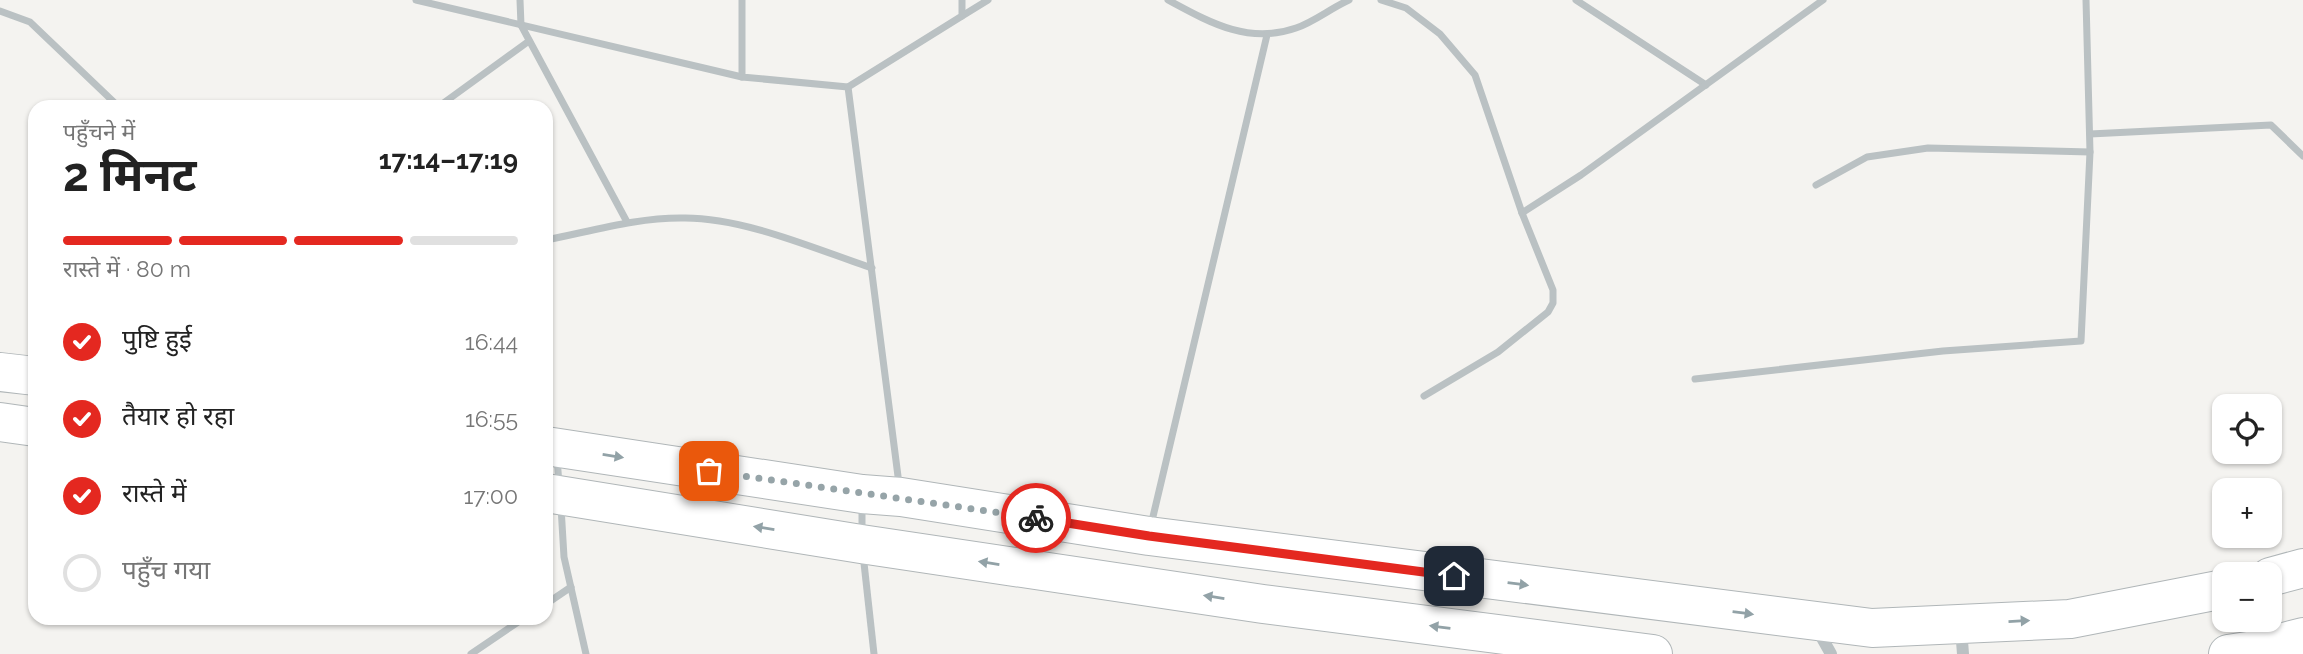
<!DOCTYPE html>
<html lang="hi">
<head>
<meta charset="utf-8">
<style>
  body { margin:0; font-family:Raleway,"Noto Sans Devanagari",sans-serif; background:#f6f6f6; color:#222; height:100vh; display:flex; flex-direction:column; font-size:26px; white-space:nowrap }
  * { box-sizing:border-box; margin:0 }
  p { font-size:23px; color:#767676 }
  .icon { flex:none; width:38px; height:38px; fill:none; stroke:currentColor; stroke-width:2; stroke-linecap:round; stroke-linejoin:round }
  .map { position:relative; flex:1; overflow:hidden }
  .sheet { position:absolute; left:28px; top:100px; width:525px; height:525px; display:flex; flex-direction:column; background:#fff; border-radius:21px; box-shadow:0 2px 5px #0004 }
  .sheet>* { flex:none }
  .controls { position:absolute; left:2212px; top:394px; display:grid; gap:14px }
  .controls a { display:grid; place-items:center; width:70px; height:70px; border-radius:14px; background:#fff; box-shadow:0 2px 5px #0004; font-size:35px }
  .pin { position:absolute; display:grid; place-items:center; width:60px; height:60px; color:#fff; margin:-30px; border-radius:14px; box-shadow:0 4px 10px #0006 }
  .courier { position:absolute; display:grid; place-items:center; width:70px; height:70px; margin:-35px; border:5px solid #e42820; border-radius:50%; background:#fff; color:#222; box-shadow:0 2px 9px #0007 }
  .head em { font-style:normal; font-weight:700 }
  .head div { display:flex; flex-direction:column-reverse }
  .head { display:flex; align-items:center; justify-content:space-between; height:119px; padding:0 35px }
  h1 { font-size:46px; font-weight:700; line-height:52px }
  .bar { display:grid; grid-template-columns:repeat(4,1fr); gap:10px 7px; align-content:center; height:84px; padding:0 35px }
  .bar i { height:9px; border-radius:5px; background:#e0e0e0 }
  .bar .current { background:#e42820 }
  .bar p { grid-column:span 4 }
  ol { padding:0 35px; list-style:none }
  li { display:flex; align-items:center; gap:21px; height:77px }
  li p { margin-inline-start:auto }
  li .icon { padding:7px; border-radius:50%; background:#e42820; color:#fff; stroke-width:4 }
  li:last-child { color:#767676 }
  li i { width:38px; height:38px; border:4px solid #e0e0e0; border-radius:50% }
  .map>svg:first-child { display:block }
</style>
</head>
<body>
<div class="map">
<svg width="2303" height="654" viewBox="0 0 2303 654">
  <rect width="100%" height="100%" fill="#f4f3f0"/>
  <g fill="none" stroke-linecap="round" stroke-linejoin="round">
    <g stroke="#b0b6b8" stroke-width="40">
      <g id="primary">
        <polyline points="0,372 35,376"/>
        <polyline points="0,422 35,427"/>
        <polyline points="546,446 862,494 901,497 1149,536 1872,628 2070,619 2224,589"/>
        <polyline points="546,493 861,544 1263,604 1653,654"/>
        <polyline points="2270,577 2303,568"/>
        <polyline points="2228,654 2254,650 2303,637"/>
      </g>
    </g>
    <g stroke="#bac1c3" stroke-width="7">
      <polyline points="416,0 742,77"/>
      <polyline points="520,0 521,25 627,222"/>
      <polyline points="742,0 742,77 848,87 899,484"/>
      <path d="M1168,0C1209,22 1248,45 1296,28C1314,22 1331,8 1349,0"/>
      <polyline points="1381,0 1406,8 1440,34 1475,75 1522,213 1553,290 1553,303 1548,312 1498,352 1424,396"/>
      <polyline points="1576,0 1706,85"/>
      <polyline points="0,11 30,22 119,107"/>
      <polyline points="962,16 988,0"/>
      <polyline points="848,87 962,16 962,0"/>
      <polyline points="438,107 529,41"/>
      <polyline points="2090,134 2271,125 2303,156"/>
      <polyline points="1816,185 1867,157 1928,148 2090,152"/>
      <polyline points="1522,213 1581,175 1823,0"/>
      <path d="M546,240C592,231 638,217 685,218C745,218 815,249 872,268"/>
      <polyline points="1695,379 1943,351 2081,341 2090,152 2086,0"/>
      <polyline points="557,458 559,484"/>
      <polyline points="561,507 564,557 586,654"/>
      <polyline points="1151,525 1267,35"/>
      <polyline points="862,532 862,505"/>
      <polyline points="863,554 874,654"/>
      <polyline points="546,604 571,587"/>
      <polyline points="471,654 524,618"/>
    </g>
    <g stroke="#bac1c3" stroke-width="12">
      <polyline points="1816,627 1831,654"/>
      <polyline points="1961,628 1963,654"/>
    </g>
    <use href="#primary" stroke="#fff" stroke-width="38"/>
  </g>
  <defs><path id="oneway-solid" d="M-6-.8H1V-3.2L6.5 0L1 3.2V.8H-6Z" transform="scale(1.75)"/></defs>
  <g fill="#92a2a7">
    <use href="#oneway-solid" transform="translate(613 456) rotate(9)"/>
    <use href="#oneway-solid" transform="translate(764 528) rotate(-171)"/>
    <use href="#oneway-solid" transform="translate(989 563) rotate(-171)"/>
    <use href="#oneway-solid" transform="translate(1518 584) rotate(7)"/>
    <use href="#oneway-solid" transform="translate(1214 597) rotate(-171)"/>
    <use href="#oneway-solid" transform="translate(1743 613) rotate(7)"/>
    <use href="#oneway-solid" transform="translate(2019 621) rotate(-3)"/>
    <use href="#oneway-solid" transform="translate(1440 627) rotate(-173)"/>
  </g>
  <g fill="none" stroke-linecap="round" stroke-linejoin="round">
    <polyline stroke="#96a4a8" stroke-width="7" stroke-dasharray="0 12.6" points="709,471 1036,518"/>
    <polyline stroke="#e42820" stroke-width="9" points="1036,518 1149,536 1454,576"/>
  </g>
</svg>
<div class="controls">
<a><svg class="icon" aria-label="locate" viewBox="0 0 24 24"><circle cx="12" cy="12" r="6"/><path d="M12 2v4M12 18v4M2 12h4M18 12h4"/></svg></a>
<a>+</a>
<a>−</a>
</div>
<div class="pin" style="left:709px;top:471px;background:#ea580c"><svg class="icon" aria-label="bag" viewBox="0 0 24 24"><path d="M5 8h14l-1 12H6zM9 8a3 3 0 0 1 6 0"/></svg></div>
<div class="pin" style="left:1454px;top:576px;background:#1f2937"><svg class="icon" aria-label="home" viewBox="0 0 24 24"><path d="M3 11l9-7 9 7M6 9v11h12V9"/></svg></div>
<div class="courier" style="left:1036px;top:518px"><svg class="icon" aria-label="bike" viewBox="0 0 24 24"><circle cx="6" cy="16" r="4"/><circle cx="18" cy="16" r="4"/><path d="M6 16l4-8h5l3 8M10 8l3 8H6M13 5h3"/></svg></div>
<section class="sheet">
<div class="head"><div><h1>2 मिनट</h1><p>पहुँचने में</p></div><em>17:14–17:19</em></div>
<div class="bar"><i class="current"></i><i class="current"></i><i class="current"></i><i></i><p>रास्ते में · 80 m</p></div>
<ol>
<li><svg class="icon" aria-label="check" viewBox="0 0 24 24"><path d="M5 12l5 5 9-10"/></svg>पुष्टि हुई<p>16:44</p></li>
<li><svg class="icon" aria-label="check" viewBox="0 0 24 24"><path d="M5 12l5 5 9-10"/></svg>तैयार हो रहा<p>16:55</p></li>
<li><svg class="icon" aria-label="check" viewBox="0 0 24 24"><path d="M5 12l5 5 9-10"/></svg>रास्ते में<p>17:00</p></li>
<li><i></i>पहुँच गया</li>
</ol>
</section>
</div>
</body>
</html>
